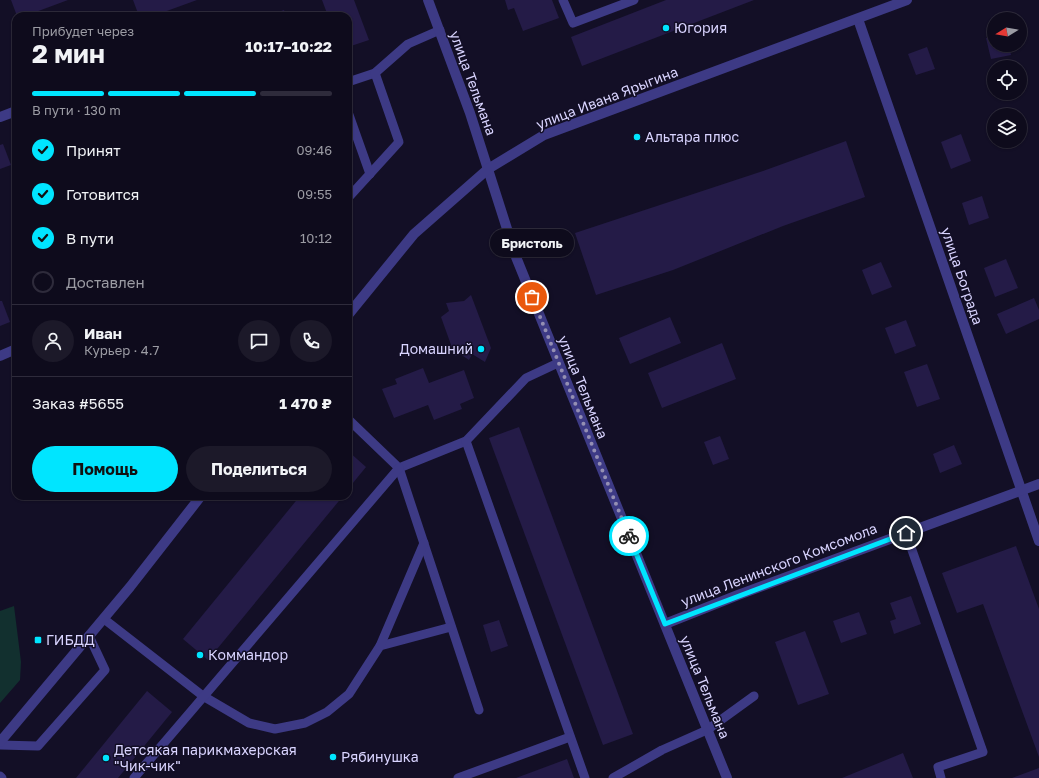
<!DOCTYPE html>
<html lang="ru">
<head>
<meta charset="utf-8">
<style>
  body { margin:0; font-family:"Golos Text",sans-serif; background:#1c1929; color:#f1f3f6; height:100vh; display:flex; flex-direction:column; font-size:15px; white-space:nowrap }
  * { box-sizing:border-box; margin:0 }
  p { font-size:13px; color:#9b9ba3 }
  .icon { flex:none; width:22px; height:22px; fill:none; stroke:currentColor; stroke-width:2; stroke-linecap:round; stroke-linejoin:round }
  .map { position:relative; flex:1; overflow:hidden }
  .sheet { position:absolute; left:12px; top:12px; width:340px; height:488px; display:flex; flex-direction:column; background:#0e0b1c; border-radius:12px; box-shadow:0 1px 3px #0004,0 0 0 1px #2e2b3b }
  .sheet>* { flex:none }
  .needle { width:26px; rotate:259deg }
  .buttons { position:absolute; left:987px; top:12px; display:grid; gap:8px }
  .buttons a { display:grid; place-items:center; width:40px; height:40px; border-radius:50%; background:#0e0b1c; box-shadow:0 1px 3px #0004,0 0 0 1px #2e2b3b; font-size:20px }
  .pin { position:absolute; display:grid; place-items:center; width:34px; height:34px; color:#fff; margin:-17px; border:2px solid #fff; border-radius:50%; box-shadow:0 1px 4px #0007 }
  .courier { position:absolute; display:grid; place-items:center; width:40px; height:40px; margin:-20px; border:3px solid #00e5ff; border-radius:50%; background:#fff; color:#222; box-shadow:0 1px 5px #0007 }
  .bubble { position:absolute; height:28px; border-radius:14px; background:#0e0b1c; box-shadow:0 1px 3px #0004,0 0 0 1px #2e2b3b; font-size:13px; font-weight:700; line-height:28px; text-align:center }
  .head em { font-style:normal; font-weight:700 }
  .head div { display:flex; flex-direction:column-reverse }
  .head { display:flex; align-items:center; justify-content:space-between; height:68px; padding:0 20px }
  h1 { font-size:26px; font-weight:700; line-height:30px }
  .bar { display:grid; grid-template-columns:repeat(4,1fr); gap:6px 4px; align-content:center; height:48px; padding:0 20px }
  .bar i { height:5px; border-radius:3px; background:#2e2b3b }
  .bar .selected { background:#00e5ff }
  .bar p { grid-column:span 4 }
  .line { display:flex; align-items:center; gap:10px; padding:0 20px; border-top:1px solid #2e2b3b }
  .line div { flex:1 }
  .round { display:grid; place-items:center; flex:none; width:42px; height:42px; border-radius:21px; background:#1c1929 }
  ol { padding:0 20px; list-style:none }
  li { display:flex; align-items:center; gap:12px; height:44px }
  li p { margin-inline-start:auto }
  li .icon { padding:4px; border-radius:50%; background:#00e5ff; color:#111; stroke-width:4 }
  li:last-child { color:#9b9ba3 }
  li i { width:22px; height:22px; border:2px solid #2e2b3b; border-radius:50% }
  .button { display:flex; gap:8px; margin-top:auto; padding:8px 20px }
  .button a { flex:1; height:46px; border-radius:24px; background:#00e5ff; color:#111; font-size:16px; font-weight:700; line-height:46px; text-align:center }
  .button a+a { background:#1c1929; color:#f1f3f6 }
  .map>svg:first-child { display:block }
</style>
</head>
<body>
<div class="map">
<svg width="1039" height="778" viewBox="0 0 1039 778">
  <rect width="100%" height="100%" fill="#130f26"/>
  <polygon fill="#12302f" points="14,606 21,662 20,680 0,703 0,611"/>
  <g fill="#241b47">
    <polygon points="11,0 68,0 25,16 17,16"/>
    <polygon points="133,0 197,0 153,16 139,16"/>
    <polygon points="322,0 354,0 369,40 348,47 348,16 328,16"/>
    <polygon points="505,0 552,0 559,18 523,31 514,8 508,10"/>
    <polygon points="666,0 754,0 582,66 571,37"/>
    <polygon points="284,10 286,16 267,16"/>
    <polygon points="994,37 994,45 1009,45 1011,55 991,59 986,38"/>
    <polygon points="927,47 935,69 916,75 908,54"/>
    <polygon points="961,134 971,161 951,169 941,142"/>
    <polygon points="846,141 865,197 783,226 673,270 596,295 575,233 763,171"/>
    <polygon points="3,144 11,165 0,169 0,145"/>
    <polygon points="982,196 989,218 969,225 962,203"/>
    <polygon points="1006,259 1018,288 995,297 984,268"/>
    <polygon points="881,262 892,287 872,295 862,270"/>
    <polygon points="471,295 491,348 485,362 472,354 469,360 460,354 455,356 441,317 449,311 446,303 464,301"/>
    <polygon points="1034,298 1039,310 1039,319 1006,334 997,314"/>
    <polygon points="0,301 2,301 10,322 0,326"/>
    <polygon points="670,317 681,343 630,364 619,338"/>
    <polygon points="906,320 916,346 895,354 885,328"/>
    <polygon points="722,343 736,379 662,408 648,373"/>
    <polygon points="927,364 940,399 917,407 904,372"/>
    <polygon points="423,368 429,383 464,370 474,398 460,404 462,409 434,420 428,405 394,418 382,389 397,384 395,379"/>
    <polygon points="519,427 633,734 603,745 489,438"/>
    <polygon points="720,436 729,459 713,465 704,442"/>
    <polygon points="954,445 962,464 940,473 933,454"/>
    <polygon points="348,451 366,467 348,489"/>
    <polygon points="300,496 343,496 208,660 183,639"/>
    <polygon points="1016,546 1039,609 1039,757 983,604 957,613 942,573"/>
    <polygon points="911,596 921,624 894,634 890,621 896,619 890,603"/>
    <polygon points="859,612 867,634 841,643 833,621"/>
    <polygon points="499,620 508,646 491,652 483,625"/>
    <polygon points="805,631 829,694 798,705 775,642"/>
    <polygon points="147,691 172,712 118,778 76,778"/>
    <polygon points="903,753 913,778 842,778"/>
    <polygon points="567,759 574,778 516,778"/>
    <polygon points="1039,768 1039,778 1012,778"/>
  </g>
  <g fill="none" stroke-linecap="round" stroke-linejoin="round">
    <g stroke="#3d3a85" stroke-width="9">
      <polyline points="563,0 573,23 634,0"/>
      <polyline points="348,82 375,73 408,44 440,30"/>
      <polyline points="348,112 370,174"/>
      <polyline points="348,198 399,142 375,73"/>
      <polyline points="348,419 399,468 466,441 526,378 558,363"/>
      <polyline points="466,441 585,778"/>
      <polyline points="399,468 479,710"/>
      <polyline points="906,533 983,752 938,767 941,778"/>
      <polyline points="104,619 203,696 249,723 275,729 305,723 327,712 349,694 380,646 451,627"/>
      <polyline points="380,646 424,543"/>
      <polyline points="0,745 38,746 105,670 89,636"/>
      <polyline points="0,776 2,778"/>
      <polyline points="134,778 399,468"/>
      <polyline points="458,778 570,737"/>
      <polyline points="613,778 662,750 707,730 754,696"/>
    </g>
    <g stroke="#3d3a85" stroke-width="10">
      <polyline points="428,0 470,113 516,257 727,778"/>
      <polyline points="858,19 1039,541"/>
      <polyline points="0,117 16,111"/>
      <polyline points="348,315 414,234 488,169 544,135 907,0"/>
      <polyline points="0,356 16,349"/>
      <polyline points="665,624 738,595 1039,484"/>
      <polyline points="0,742 130,587 201,496"/>
    </g>
  </g>
  <g fill="none" stroke-linecap="round" stroke-linejoin="round">
    <polyline stroke="#948fb3" stroke-width="4" stroke-dasharray="0 7.2" points="532,297 629,536"/>
    <polyline stroke="#00e5ff" stroke-width="5" points="629,536 665,624 906,533"/>
  </g>
  <g fill="#00e5ff" stroke="#130f26" stroke-width="1.5">
    <circle cx="666" cy="28" r="4"/>
    <circle cx="637" cy="137" r="4"/>
    <circle cx="481" cy="349" r="4"/>
    <rect x="34" y="636" width="8" height="8" rx="2"/>
    <circle cx="200" cy="655" r="4"/>
    <circle cx="333" cy="757" r="4"/>
    <circle cx="106" cy="758" r="4"/>
  </g>
  <g text-anchor="middle" stroke-width="3" stroke-linejoin="round" paint-order="stroke">
    <g font-size="14" fill="#d9d4ff" stroke="#130f26" text-anchor="start">
      <text x="674" y="33">Югория</text>
      <text x="645" y="142">Альтара плюс</text>
      <text x="473" y="354" text-anchor="end">Домашний</text>
      <text x="46" y="645">ГИБДД</text>
      <text x="208" y="660">Коммандор</text>
      <text x="114" y="755">Детсякая парикмахерская<tspan x="114" dy="16">"Чик-чик"</tspan></text>
      <text x="341" y="762">Рябинушка</text>
    </g>
    <g font-size="14" fill="#d9d4ff" stroke="#130f26">
      <text transform="translate(473 83) rotate(70)" y="5">улица Тельмана</text>
      <text transform="translate(607 98) rotate(-21)" y="5">улица Ивана Ярыгина</text>
      <text transform="translate(962 276) rotate(71)" y="5">улица Бограда</text>
      <text transform="translate(583 387) rotate(68)" y="5">улица Тельмана</text>
      <text transform="translate(779 565) rotate(-21)" y="5">улица Ленинского Комсомола</text>
      <text transform="translate(705 687) rotate(68)" y="5">улица Тельмана</text>
    </g>
  </g>
</svg>
<div class="buttons">
<a><svg class="needle" viewBox="-14 -14 28 28"><path d="M0-13l5 13h-10z" fill="#e53935"/><path d="M0 13l5-13h-10z" fill="#9b9ba3"/></svg></a>
<a><svg class="icon" aria-label="locate" viewBox="0 0 24 24"><circle cx="12" cy="12" r="6"/><path d="M12 2v4M12 18v4M2 12h4M18 12h4"/></svg></a>
<a><svg class="icon" aria-label="layers" viewBox="0 0 24 24"><path d="M12 4l9 5-9 5-9-5zM3 14l9 5 9-5"/></svg></a>
</div>
<div class="pin" style="left:532px;top:297px;background:#ea580c"><svg class="icon" aria-label="bag" viewBox="0 0 24 24"><path d="M5 8h14l-1 12H6zM9 8a3 3 0 0 1 6 0"/></svg></div>
<div class="pin" style="left:906px;top:533px;background:#1f2937"><svg class="icon" aria-label="home" viewBox="0 0 24 24"><path d="M3 11l9-7 9 7M6 9v11h12V9"/></svg></div>
<div class="courier" style="left:629px;top:536px"><svg class="icon" aria-label="bike" viewBox="0 0 24 24"><circle cx="6" cy="16" r="4"/><circle cx="18" cy="16" r="4"/><path d="M6 16l4-8h5l3 8M10 8l3 8H6M13 5h3"/></svg></div>
<div class="bubble" style="left:490px;top:229px;width:84px">Бристоль</div>
<section class="sheet">
<div class="head"><div><h1>2 мин</h1><p>Прибудет через</p></div><em>10:17–10:22</em></div>
<div class="bar"><i class="selected"></i><i class="selected"></i><i class="selected"></i><i></i><p>В пути · 130 m</p></div>
<ol>
<li><svg class="icon" aria-label="check" viewBox="0 0 24 24"><path d="M5 12l5 5 9-10"/></svg>Принят<p>09:46</p></li>
<li><svg class="icon" aria-label="check" viewBox="0 0 24 24"><path d="M5 12l5 5 9-10"/></svg>Готовится<p>09:55</p></li>
<li><svg class="icon" aria-label="check" viewBox="0 0 24 24"><path d="M5 12l5 5 9-10"/></svg>В пути<p>10:12</p></li>
<li><i></i>Доставлен</li>
</ol>
<div class="line" style="height:72px"><a class="round"><svg class="icon" aria-label="person" viewBox="0 0 24 24"><circle cx="12" cy="8" r="4"/><path d="M4 21q1-7 8-7t8 7"/></svg></a><div><b>Иван</b><p>Курьер · 4.7</p></div><a class="round"><svg class="icon" aria-label="chat" viewBox="0 0 24 24"><path d="M4 5h16v11H9l-5 4z"/></svg></a><a class="round"><svg class="icon" aria-label="phone" viewBox="0 0 24 24"><path d="M5 4h4l2 5-3 2q2 4 5 5l2-3 5 2v4C11 20 4 13 5 4z"/></svg></a></div>
<div class="line" style="height:52px"><div>Заказ #5655</div><b>1 470 ₽</b></div>
<div class="button"><a>Помощь</a><a>Поделиться</a></div>
</section>
</div>
</body>
</html>
